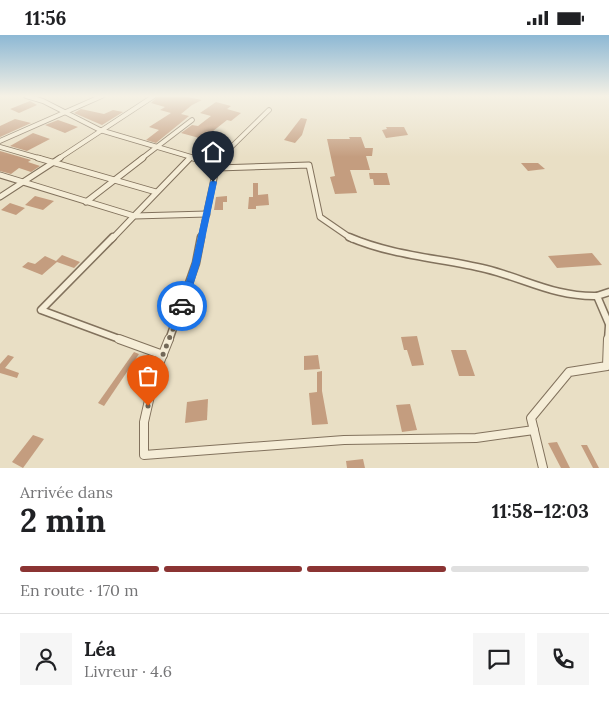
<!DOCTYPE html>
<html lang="fr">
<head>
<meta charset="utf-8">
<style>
  body { margin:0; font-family:Lora,serif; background:#f6f6f6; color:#202124; height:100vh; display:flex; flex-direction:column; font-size:19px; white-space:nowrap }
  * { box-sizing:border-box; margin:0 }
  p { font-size:16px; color:#757577 }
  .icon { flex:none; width:28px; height:28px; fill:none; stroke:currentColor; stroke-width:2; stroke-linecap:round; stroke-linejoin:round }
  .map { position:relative; height:433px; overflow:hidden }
  .side { display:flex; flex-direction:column; background:#fff; flex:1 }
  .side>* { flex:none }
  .pin { position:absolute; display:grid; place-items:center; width:42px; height:42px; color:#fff; margin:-51px -21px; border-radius:50% 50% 50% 0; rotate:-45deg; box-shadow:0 0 5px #0007 }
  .pin .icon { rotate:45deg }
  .courier { position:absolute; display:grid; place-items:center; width:50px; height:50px; margin:-25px; border:4px solid #1a73e8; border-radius:50%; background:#fff; color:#222; box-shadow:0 1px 6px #0007 }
  .head em { font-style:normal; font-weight:800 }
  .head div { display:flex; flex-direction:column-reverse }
  .head { display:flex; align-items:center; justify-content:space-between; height:85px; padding:0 20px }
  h1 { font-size:32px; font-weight:800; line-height:38px }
  .bar { display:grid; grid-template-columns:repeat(4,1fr); gap:8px 5px; align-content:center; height:60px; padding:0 20px }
  .bar i { height:6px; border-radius:4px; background:#e0e0e0 }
  .bar .selected { background:#8b3433 }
  .bar p { grid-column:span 4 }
  .line { display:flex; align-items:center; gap:12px; padding:0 20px; border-top:1px solid #e0e0e0 }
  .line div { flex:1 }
  .round { display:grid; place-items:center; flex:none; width:52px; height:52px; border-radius:0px; background:#f6f6f6 }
  .status { display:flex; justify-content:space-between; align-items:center; height:35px; padding:0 25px; background:#fff; direction:ltr }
  .status svg { height:14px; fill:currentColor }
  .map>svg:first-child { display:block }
</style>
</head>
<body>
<div class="status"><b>11:56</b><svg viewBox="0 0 49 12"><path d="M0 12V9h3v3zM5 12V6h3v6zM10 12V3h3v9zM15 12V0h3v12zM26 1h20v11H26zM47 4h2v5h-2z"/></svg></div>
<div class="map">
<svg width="609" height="433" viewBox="0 0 609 433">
  <rect width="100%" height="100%" fill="#e9dfc5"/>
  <g fill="#c49d7f">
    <polygon points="158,61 183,61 202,65 192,70 181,79 189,81 156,108 146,105 159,95 149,92 171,78 160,75 165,72 151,68"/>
    <polygon points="30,66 37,70 19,78 10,74"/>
    <polygon points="216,67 231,71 227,74 241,78 231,86 227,85 203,104 181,98 192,90 198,91 211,81 200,78"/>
    <polygon points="81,74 104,79 113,75 123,77 102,90 74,78"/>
    <polygon points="301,83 307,84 302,100 295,108 284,105"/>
    <polygon points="15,84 31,88 0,102 0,91"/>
    <polygon points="58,85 78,92 65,98 45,90"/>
    <polygon points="386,92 404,92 408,100 386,103 382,95 387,94"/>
    <polygon points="33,98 50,104 27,116 10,111"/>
    <polygon points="349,102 361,102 365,113 373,113 372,121 366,121 370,135 350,135 357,158 335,159 330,142 335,141 327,104 350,104"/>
    <polygon points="0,116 31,125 28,127 40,131 31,137 19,133 11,139 0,136"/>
    <polygon points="521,128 538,128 545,134 528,136"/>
    <polygon points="369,138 387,138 390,150 374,150 373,144 370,144"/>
    <polygon points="253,148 258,148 258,160 268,159 269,170 256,171 256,174 248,174 249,162 253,162"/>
    <polygon points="35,161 54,166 43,175 25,170"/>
    <polygon points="227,161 227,167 223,167 223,175 214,175 216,162"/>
    <polygon points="10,168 25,173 16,180 1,175"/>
    <polygon points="592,218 602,230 557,233 548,221"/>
    <polygon points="62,220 80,227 74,233 57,227 42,240 22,232 28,227 35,229 45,221 56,226"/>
    <polygon points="417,301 424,330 412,331 407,315 404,315 401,302"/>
    <polygon points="451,315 466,315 475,341 459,341"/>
    <polygon points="134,317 139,319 104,371 98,368"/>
    <polygon points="8,320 14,322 5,333 19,338 17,343 0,338 0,329"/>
    <polygon points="318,320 320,334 304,335 304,321"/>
    <polygon points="322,336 322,356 328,389 312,390 309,358 317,357 317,337"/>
    <polygon points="208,364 207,385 185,388 187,367"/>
    <polygon points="410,369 417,395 402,397 396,370"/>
    <polygon points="33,400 44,404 23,433 12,427"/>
    <polygon points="557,407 570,433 561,433 548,408"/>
    <polygon points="581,410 587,410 599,433 593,433"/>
    <polygon points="363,424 365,433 347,433 346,426"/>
  </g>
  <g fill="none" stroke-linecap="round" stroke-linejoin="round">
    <g stroke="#82725d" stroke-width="5.5">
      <g id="minor-far3">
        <polyline points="26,61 43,66 100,95 198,124"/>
        <polyline points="0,106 102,61"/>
        <polyline points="0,112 42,124"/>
        <polyline points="58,124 154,61"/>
        <polyline points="141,124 192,85"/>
        <polyline points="189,124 191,122"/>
        <polyline points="219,124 269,75"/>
      </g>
    </g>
    <g stroke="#82725d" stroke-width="7">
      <g id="minor-far2">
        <polyline points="38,123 156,157"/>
        <polyline points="193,123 207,127 217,133 309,130 320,182 352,204"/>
        <polyline points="0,140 134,181 190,123"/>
        <polyline points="0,162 60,123"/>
        <polyline points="86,167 143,123"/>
        <polyline points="112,204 134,181 207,179"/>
        <polyline points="201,204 218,125 220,123"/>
      </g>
    </g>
    <g stroke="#82725d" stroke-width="9">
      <g id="minor-far1">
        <polyline points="113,202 41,275 122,305"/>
        <path d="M349,202C393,221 440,223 486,234C526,244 555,262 597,261"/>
        <polyline points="609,257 597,261 609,289"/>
        <polyline points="169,305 196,228 201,202"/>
        <polyline points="608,305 609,291"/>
      </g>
    </g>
    <g stroke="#82725d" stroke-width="10">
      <g id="minor">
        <polyline points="119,304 163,320"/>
        <polyline points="169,304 155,339 144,387 144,420 344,405 476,403 534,395"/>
        <polyline points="543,433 531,383 569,337 607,331 608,304"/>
      </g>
    </g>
    <use href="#minor-far3" stroke="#f5edd7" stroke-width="4"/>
    <use href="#minor-far2" stroke="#f5edd7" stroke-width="5"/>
    <use href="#minor-far1" stroke="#f5edd7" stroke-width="6"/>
    <use href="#minor" stroke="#f5edd7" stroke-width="8"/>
  </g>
  <linearGradient id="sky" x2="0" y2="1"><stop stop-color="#8db8d4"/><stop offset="0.5" stop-color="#f5f1e5"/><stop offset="1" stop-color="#f5f1e5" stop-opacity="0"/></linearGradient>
  <rect width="609" height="122" fill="url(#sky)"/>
  <polygon fill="#1a73e8" points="213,145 217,147 200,228 187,271 182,275 178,271 192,228 210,147"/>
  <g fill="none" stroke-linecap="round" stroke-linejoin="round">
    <polyline stroke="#736959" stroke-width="5" stroke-dasharray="0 9" points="148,371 155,340 182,271"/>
  </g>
</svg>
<div class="pin" style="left:148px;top:371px;background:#ea580c"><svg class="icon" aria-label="bag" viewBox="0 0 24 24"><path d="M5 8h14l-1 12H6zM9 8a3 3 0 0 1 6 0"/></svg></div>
<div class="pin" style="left:213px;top:147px;background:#1f2937"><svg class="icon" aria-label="home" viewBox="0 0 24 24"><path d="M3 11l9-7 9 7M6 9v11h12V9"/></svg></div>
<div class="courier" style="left:182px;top:271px"><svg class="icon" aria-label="car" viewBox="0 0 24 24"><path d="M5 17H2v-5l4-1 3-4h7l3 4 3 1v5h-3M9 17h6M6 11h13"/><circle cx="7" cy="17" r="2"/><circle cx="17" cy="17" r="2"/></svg></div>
</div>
<section class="side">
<div class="head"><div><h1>2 min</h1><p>Arrivée dans</p></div><em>11:58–12:03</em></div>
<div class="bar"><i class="selected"></i><i class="selected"></i><i class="selected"></i><i></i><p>En route · 170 m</p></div>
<div class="line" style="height:90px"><a class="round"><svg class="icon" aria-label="person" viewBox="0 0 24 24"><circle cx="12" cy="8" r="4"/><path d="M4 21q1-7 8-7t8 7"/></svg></a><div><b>Léa</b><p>Livreur · 4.6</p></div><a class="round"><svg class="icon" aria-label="chat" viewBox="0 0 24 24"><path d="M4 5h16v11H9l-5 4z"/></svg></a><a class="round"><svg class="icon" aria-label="phone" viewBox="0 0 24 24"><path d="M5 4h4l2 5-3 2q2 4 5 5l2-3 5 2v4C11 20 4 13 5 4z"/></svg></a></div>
</section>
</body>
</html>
